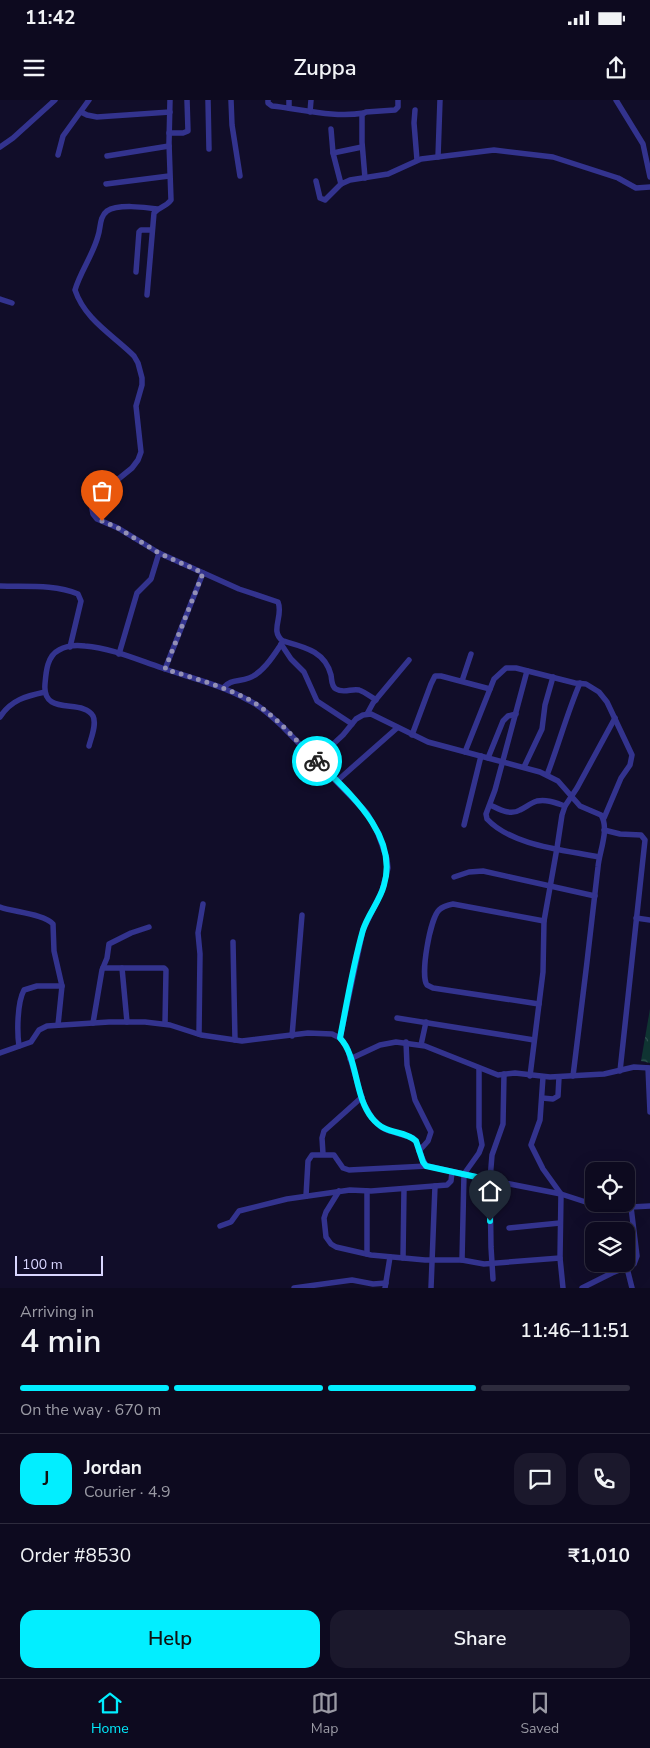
<!DOCTYPE html>
<html lang="en">
<head>
<meta charset="utf-8">
<style>
  body { margin:0; font-family:"Nunito Sans",sans-serif; background:#1b182c; color:#f1f3f6; height:100vh; display:flex; flex-direction:column; font-size:19px; white-space:nowrap }
  * { box-sizing:border-box; margin:0 }
  p { font-size:16px; color:#9a9aa4 }
  .icon { flex:none; width:28px; height:28px; fill:none; stroke:currentColor; stroke-width:2; stroke-linecap:round; stroke-linejoin:round }
  .map { position:relative; height:1188px; overflow:hidden }
  .details { display:flex; flex-direction:column; background:#0d0a1f; flex:1 }
  .details>* { flex:none }
  .fabs { position:absolute; left:585px; top:1062px; display:grid; gap:10px }
  .fabs a { display:grid; place-items:center; width:50px; height:50px; border-radius:10px; background:#0d0a1f; box-shadow:0 5px 20px #0002,0 0 0 1px #2d2b3d; font-size:25px }
  .scale { position:absolute; left:15px; bottom:12px; width:88px; box-sizing:border-box; padding-left:5px; border:2px solid #d9d6ff; border-top:0; font-size:14px; line-height:18px; white-space:nowrap; color:#d9d6ff; -webkit-text-stroke:4px #110d29; paint-order:stroke }
  .pin { position:absolute; display:grid; place-items:center; width:42px; height:42px; color:#fff; margin:-51px -21px; border-radius:50% 50% 50% 0; rotate:-45deg; box-shadow:0 0 5px #0007 }
  .pin .icon { rotate:45deg }
  .courier { position:absolute; display:grid; place-items:center; width:50px; height:50px; margin:-25px; border:4px solid #02eeff; border-radius:50%; background:#fff; color:#222; box-shadow:0 1px 6px #0007 }
  .summary em { font-style:normal; font-weight:600 }
  .summary div { display:flex; flex-direction:column-reverse }
  .summary { display:flex; align-items:center; justify-content:space-between; height:85px; padding:0 20px }
  h1 { font-size:32px; font-weight:600; line-height:38px }
  .bar { display:grid; grid-template-columns:repeat(4,1fr); gap:8px 5px; align-content:center; height:60px; padding:0 20px }
  .bar i { height:6px; border-radius:4px; background:#2d2b3d }
  .bar .selected { background:#02eeff }
  .bar p { grid-column:span 4 }
  .line { display:flex; align-items:center; gap:12px; padding:0 20px; border-top:1px solid #2d2b3d }
  .line div { flex:1 }
  .round { display:grid; place-items:center; flex:none; width:52px; height:52px; border-radius:15px; background:#1b182c }
  .button { display:flex; gap:10px; margin-top:auto; padding:10px 20px }
  .button a { flex:1; height:58px; border-radius:15px; background:#02eeff; color:#111; font-size:20px; font-weight:600; line-height:58px; text-align:center }
  .button a+a { background:#1b182c; color:#f1f3f6 }
  .status { display:flex; justify-content:space-between; align-items:center; height:35px; padding:0 25px; background:#0d0a1f; direction:ltr }
  .status svg { height:14px; fill:currentColor }
  header { display:flex; justify-content:space-between; align-items:center; height:65px; padding:0 20px; background:#0d0a1f; font-size:22px; font-weight:600 }
  .dock { display:flex; justify-content:space-around; align-items:center; height:70px; border-top:1px solid #2d2b3d; background:#0d0a1f; font-size:14px; color:#9a9aa4 }
  .dock a { display:grid; justify-items:center; gap:2px }
  .dock .selected { color:#02eeff }
  .map>svg:first-child { display:block }
</style>
</head>
<body>
<div class="status"><b>11:42</b><svg viewBox="0 0 49 12"><path d="M0 12V9h3v3zM5 12V6h3v6zM10 12V3h3v9zM15 12V0h3v12zM26 1h20v11H26zM47 4h2v5h-2z"/></svg></div>
<header><svg class="icon" aria-label="menu" viewBox="0 0 24 24"><path d="M4 6h16M4 12h16M4 18h16"/></svg>Zuppa<svg class="icon" aria-label="share" viewBox="0 0 24 24"><path d="M12 15V3M7 8l5-5 5 5M5 13v7h14v-7"/></svg></header>
<div class="map">
<svg width="650" height="1188" viewBox="0 0 650 1188">
  <defs>
    <pattern id="forest-crowns" width="20" height="18" patternUnits="userSpaceOnUse" patternTransform="scale(1.25)"><rect width="20" height="18" fill="#0f3432"/><path d="M2 6a3 3 0 1 1 6 0M12 15a3 3 0 1 1 6 0" fill="none" stroke="#315151"/></pattern>
  </defs>
  <rect width="100%" height="100%" fill="#110d29"/>
  <polygon fill="url(#forest-crowns)" points="650,909 650,963 641,961"/>
  <g fill="none" stroke-linecap="round" stroke-linejoin="round">
    <g stroke="#33338e" stroke-width="5.5">
      <polyline points="208,0 209,49"/>
      <polyline points="231,0 232,25 240,76"/>
      <path d="M268,0V3L272,6C302,9 333,18 364,13"/>
      <polyline points="289,0 289,8"/>
      <polyline points="616,0 643,44 650,77"/>
      <polyline points="415,10 414,23 417,60"/>
      <polyline points="81,12 87,15 97,17 170,12"/>
      <polyline points="310,12 311,0"/>
      <polyline points="331,29 333,53 341,84"/>
      <polyline points="169,33 183,33 188,31 187,0"/>
      <polyline points="0,47 13,38 55,0"/>
      <polyline points="333,53 362,47"/>
      <polyline points="58,55 63,36 89,0"/>
      <polyline points="107,56 169,46"/>
      <polyline points="438,57 440,0"/>
      <polyline points="365,78 362,42 362,14 366,12 395,10 398,7 398,0"/>
      <polyline points="316,81 320,98 325,100 341,84 350,80 388,74 421,59 494,50 553,57 618,78 636,88 650,87"/>
      <polyline points="106,84 169,76"/>
      <path d="M157,109C145,107 117,104 107,111C99,117 101,128 98,136C93,155 80,172 75,190C85,220 113,235 134,256L138,263L142,278V285L136,306L141,352L138,360L132,368L95,398L92,409L93,414L97,419L118,428L159,453L239,489L278,502C284,516 269,531 283,541C304,547 325,551 331,575C332,580 331,586 336,589C344,594 352,588 359,590C365,592 371,597 376,600"/>
      <polyline points="136,172 139,132 141,130 152,130"/>
      <path d="M147,195L154,113C159,107 166,107 171,100L169,43L170,0"/>
      <polyline points="0,199 12,203"/>
      <path d="M0,486C25,487 54,484 78,494L81,501L70,547"/>
      <polyline points="281,544 291,559 304,572 317,601 352,624"/>
      <polyline points="119,554 137,493 151,479 159,453"/>
      <polyline points="165,569 203,473"/>
      <path d="M527,571L495,690L486,714L487,719C512,746 565,750 599,757"/>
      <polyline points="462,581 471,554"/>
      <path d="M223,588C231,579 238,582 249,578C263,573 274,555 282,543"/>
      <polyline points="367,614 373,603 409,560"/>
      <path d="M0,617C11,600 26,596 45,592"/>
      <polyline points="412,635 431,584 435,576 441,576 490,589"/>
      <path d="M89,646C91,638 97,624 93,616C83,598 42,617 45,584C46,572 47,556 59,550C66,546 77,545 85,546C111,548 138,560 162,568C191,578 222,585 248,600C261,606 271,616 282,626L367,713L377,731L387,759L388,768L382,791L363,830L340,938"/>
      <polyline points="465,652 494,579 506,568 516,568 575,583 586,584 599,592 607,602 632,655 630,665 621,678 604,718"/>
      <polyline points="488,658 503,621 508,616 516,614"/>
      <path d="M316,660L343,635L356,619L363,615L371,614L428,642L540,672L558,681L580,706L601,715C610,729 599,752 598,767C590,837 582,906 573,976"/>
      <polyline points="524,667 542,629 545,605 553,577"/>
      <path d="M547,675C559,644 567,613 580,583"/>
      <polyline points="337,681 397,628"/>
      <path d="M490,705C499,709 510,716 520,710C526,707 531,703 537,701C547,699 556,703 565,706"/>
      <polyline points="464,725 481,656"/>
      <polyline points="604,730 620,734 641,735 645,740 620,971"/>
      <polyline points="454,777 469,772 483,771 595,796"/>
      <path d="M0,807C14,812 44,814 53,824L54,851L62,886L58,925"/>
      <polyline points="636,818 650,820"/>
      <polyline points="233,842 235,940"/>
      <polyline points="103,868 164,868 166,870 165,924"/>
      <polyline points="122,868 127,922"/>
      <path d="M539,904L433,888L427,885C420,875 430,819 439,810C443,806 448,805 453,804L544,821"/>
      <polyline points="397,918 534,940"/>
      <polyline points="93,923 102,870 107,858 109,844 131,833 149,827"/>
      <polyline points="199,934 200,854 198,833 203,804"/>
      <polyline points="292,936 302,815"/>
      <polyline points="406,942 407,965 415,1000 431,1032 428,1041 419,1051"/>
      <polyline points="421,945 426,922"/>
      <path d="M19,946C17,932 17,903 24,890L37,886H62"/>
      <path d="M0,953L31,942L39,930L47,926L109,922H145L170,925L201,935L242,941L308,933L332,934L340,938L347,947L363,1002L372,1018L381,1027L387,1030L413,1038C421,1045 419,1058 427,1066L500,1082L561,1094L595,1105L631,1107L650,1106"/>
      <polyline points="350,959 380,945 396,942 425,946 498,975 515,973 550,977 604,974 634,967 650,968"/>
      <polyline points="648,968 650,1012"/>
      <polyline points="530,976 543,872 544,821 557,748 562,715 565,706 577,688 615,618"/>
      <polyline points="543,977 540,1020 531,1045 543,1069 561,1094 560,1158 563,1188"/>
      <polyline points="542,998 553,999 558,996 559,977"/>
      <polyline points="323,1054 322,1038 324,1031 362,997"/>
      <polyline points="339,1091 326,1112 324,1118 326,1137 331,1144 336,1147 371,1155 425,1160 462,1160 484,1164 560,1158"/>
      <polyline points="367,1091 367,1154"/>
      <polyline points="306,1096 308,1061 312,1055 334,1055 343,1068 349,1070 427,1066"/>
      <polyline points="220,1126 231,1122 239,1111 287,1099 350,1090 371,1091 447,1085 451,1081 452,1072"/>
      <polyline points="509,1128 560,1123"/>
      <polyline points="403,1158 404,1089"/>
      <polyline points="462,1160 464,1074 479,1053 482,1045 479,1027 479,969"/>
      <polyline points="627,1168 632,1188"/>
      <polyline points="493,1179 491,1147 490,1080 492,1055 503,1024 504,974"/>
      <polyline points="294,1188 352,1180 373,1184 386,1183"/>
      <polyline points="385,1188 390,1157"/>
      <polyline points="431,1188 435,1086"/>
      <polyline points="582,1188 612,1173 634,1164 637,1156 631,1107"/>
    </g>
  </g>
  <g fill="none" stroke-linecap="round" stroke-linejoin="round">
    <path stroke="#9390b4" stroke-width="5" stroke-dasharray="0 9" d="M102,421L118,428L159,453L203,473L165,569C193,578 222,586 248,599C275,614 295,640 317,661"/>
    <path stroke="#02eeff" stroke-width="6" d="M317,661C349,693 399,735 384,785C380,801 368,814 363,830C353,865 347,902 340,938C358,957 354,996 372,1018C386,1036 403,1029 416,1041L423,1062L426,1066L490,1080V1121"/>
  </g>
</svg>
<div class="fabs">
<a><svg class="icon" aria-label="locate" viewBox="0 0 24 24"><circle cx="12" cy="12" r="6"/><path d="M12 2v4M12 18v4M2 12h4M18 12h4"/></svg></a>
<a><svg class="icon" aria-label="layers" viewBox="0 0 24 24"><path d="M12 4l9 5-9 5-9-5zM3 14l9 5 9-5"/></svg></a>
</div>
<div class="scale">100 m</div>
<div class="pin" style="left:102px;top:421px;background:#ea580c"><svg class="icon" aria-label="bag" viewBox="0 0 24 24"><path d="M5 8h14l-1 12H6zM9 8a3 3 0 0 1 6 0"/></svg></div>
<div class="pin" style="left:490px;top:1121px;background:#1f2937"><svg class="icon" aria-label="home" viewBox="0 0 24 24"><path d="M3 11l9-7 9 7M6 9v11h12V9"/></svg></div>
<div class="courier" style="left:317px;top:661px"><svg class="icon" aria-label="bike" viewBox="0 0 24 24"><circle cx="6" cy="16" r="4"/><circle cx="18" cy="16" r="4"/><path d="M6 16l4-8h5l3 8M10 8l3 8H6M13 5h3"/></svg></div>
</div>
<section class="details">
<div class="summary"><div><h1>4 min</h1><p>Arriving in</p></div><em>11:46–11:51</em></div>
<div class="bar"><i class="selected"></i><i class="selected"></i><i class="selected"></i><i></i><p>On the way · 670 m</p></div>
<div class="line" style="height:90px"><b class="round" style="background:#02eeff;color:#111">J</b><div><b>Jordan</b><p>Courier · 4.9</p></div><a class="round"><svg class="icon" aria-label="chat" viewBox="0 0 24 24"><path d="M4 5h16v11H9l-5 4z"/></svg></a><a class="round"><svg class="icon" aria-label="phone" viewBox="0 0 24 24"><path d="M5 4h4l2 5-3 2q2 4 5 5l2-3 5 2v4C11 20 4 13 5 4z"/></svg></a></div>
<div class="line" style="height:65px"><div>Order #8530</div><b>₹1,010</b></div>
<div class="button"><a>Help</a><a>Share</a></div>
</section>
<nav class="dock">
<a class="selected"><svg class="icon" aria-label="home" viewBox="0 0 24 24"><path d="M3 11l9-7 9 7M6 9v11h12V9"/></svg>Home</a>
<a><svg class="icon" aria-label="map" viewBox="0 0 24 24"><path d="M3 6l6-2 6 2 6-2v14l-6 2-6-2-6 2zM9 4v14M15 6v14"/></svg>Map</a>
<a><svg class="icon" aria-label="saved" viewBox="0 0 24 24"><path d="M7 4h10v16l-5-4-5 4z"/></svg>Saved</a>
</nav>
</body>
</html>
